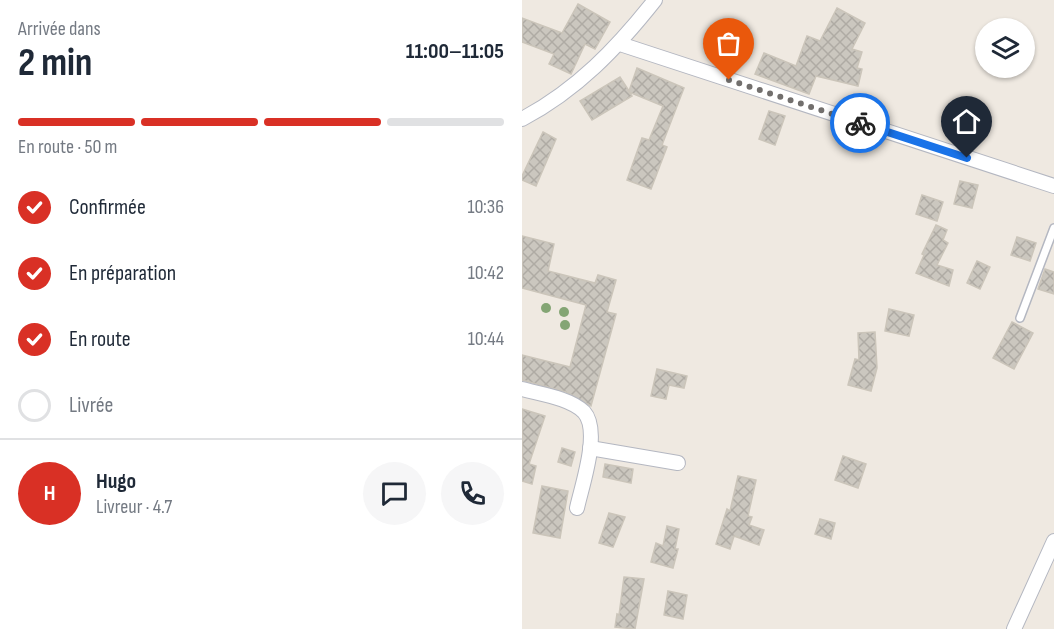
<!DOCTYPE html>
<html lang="fr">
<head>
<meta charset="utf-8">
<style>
  body { margin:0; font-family:"Sofia Sans Condensed",sans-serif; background:#f6f6f7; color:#1f2937; height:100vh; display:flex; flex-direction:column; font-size:22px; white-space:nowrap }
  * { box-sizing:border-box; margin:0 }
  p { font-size:20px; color:#747a83 }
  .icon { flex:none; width:33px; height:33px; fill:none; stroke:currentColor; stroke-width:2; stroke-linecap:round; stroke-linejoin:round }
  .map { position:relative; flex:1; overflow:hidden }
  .panel { display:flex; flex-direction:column; background:#fff; width:522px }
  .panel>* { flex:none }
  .controls { position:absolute; left:453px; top:18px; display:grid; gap:12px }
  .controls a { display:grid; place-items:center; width:60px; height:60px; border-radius:50%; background:#fff; box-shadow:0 2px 4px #0004; font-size:30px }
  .pin { position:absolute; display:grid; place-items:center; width:51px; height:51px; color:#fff; margin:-62px -26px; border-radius:50% 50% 50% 0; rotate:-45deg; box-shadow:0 0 6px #0007 }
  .pin .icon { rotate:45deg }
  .courier { position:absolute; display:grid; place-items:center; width:60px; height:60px; margin:-30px; border:4px solid #1a73e8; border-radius:50%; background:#fff; color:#222; box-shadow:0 2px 8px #0007 }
  .overview em { font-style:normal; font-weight:700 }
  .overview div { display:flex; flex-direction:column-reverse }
  .overview { display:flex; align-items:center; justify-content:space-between; height:102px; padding:0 18px }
  h1 { font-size:39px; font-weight:700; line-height:45px }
  .bar { display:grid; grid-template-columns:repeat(4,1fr); gap:9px 6px; align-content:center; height:72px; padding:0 18px }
  .bar i { height:8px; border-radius:4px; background:#e0e1e3 }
  .bar .selected { background:#d93025 }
  .bar p { grid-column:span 4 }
  .line { display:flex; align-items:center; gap:15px; padding:0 18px; border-top:2px solid #e0e1e3 }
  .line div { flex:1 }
  .round { display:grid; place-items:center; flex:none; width:63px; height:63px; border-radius:32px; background:#f6f6f7 }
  ol { padding:0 18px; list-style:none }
  li { display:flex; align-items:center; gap:18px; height:66px }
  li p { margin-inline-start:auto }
  li .icon { padding:6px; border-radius:50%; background:#d93025; color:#fff; stroke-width:4 }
  li:last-child { color:#747a83 }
  li i { width:33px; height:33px; border:3px solid #e0e1e3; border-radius:50% }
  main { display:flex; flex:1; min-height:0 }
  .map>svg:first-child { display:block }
</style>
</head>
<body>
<main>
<section class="panel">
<div class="overview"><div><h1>2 min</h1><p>Arrivée dans</p></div><em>11:00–11:05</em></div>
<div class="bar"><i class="selected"></i><i class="selected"></i><i class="selected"></i><i></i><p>En route · 50 m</p></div>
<ol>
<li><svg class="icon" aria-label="check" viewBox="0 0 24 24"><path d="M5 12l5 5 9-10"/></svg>Confirmée<p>10:36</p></li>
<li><svg class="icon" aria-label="check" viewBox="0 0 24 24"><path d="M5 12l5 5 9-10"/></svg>En préparation<p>10:42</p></li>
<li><svg class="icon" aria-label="check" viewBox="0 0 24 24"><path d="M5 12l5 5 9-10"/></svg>En route<p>10:44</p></li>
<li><i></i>Livrée</li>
</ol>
<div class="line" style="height:108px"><b class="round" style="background:#d93025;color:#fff">H</b><div><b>Hugo</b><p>Livreur · 4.7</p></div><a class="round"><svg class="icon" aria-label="chat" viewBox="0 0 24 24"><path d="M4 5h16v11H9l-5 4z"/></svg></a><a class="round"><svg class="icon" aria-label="phone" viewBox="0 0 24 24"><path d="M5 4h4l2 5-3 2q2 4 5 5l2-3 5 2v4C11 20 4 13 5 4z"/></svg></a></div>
</section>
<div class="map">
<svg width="532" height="629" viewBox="0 0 532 629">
  <defs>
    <pattern id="building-cross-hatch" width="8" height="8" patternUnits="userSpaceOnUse" patternTransform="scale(1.5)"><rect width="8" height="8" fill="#cbc7bf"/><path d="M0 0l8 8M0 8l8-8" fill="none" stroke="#afaba4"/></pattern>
  </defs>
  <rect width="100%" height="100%" fill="#efe9e1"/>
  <g fill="url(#building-cross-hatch)" stroke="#cbc5ba" stroke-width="1.5">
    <polygon points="56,4 88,22 73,49 63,44 49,74 27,64 32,54 0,42 0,18 40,33"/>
    <polygon points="315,8 343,23 330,49 340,52 335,68 340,69 336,86 294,76 287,94 233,74 242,53 274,66 285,36 298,41"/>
    <polygon points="115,68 162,88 140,145 145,147 129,189 105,180 120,138 127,140 141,106 107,92 110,96 70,120 58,101 98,77 107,91"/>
    <polygon points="247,111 263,116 253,145 237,139"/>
    <polygon points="21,132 34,139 14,186 0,180 0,176"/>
    <polygon points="438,181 456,185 450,208 432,204"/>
    <polygon points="400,195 421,202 415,221 394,214"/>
    <polygon points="414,225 425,230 421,240 426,243 415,265 431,270 427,286 394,273 402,255 400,254"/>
    <polygon points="0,236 32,244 26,271 73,283 76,275 94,280 85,312 94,314 69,406 44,392 0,380 0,355 48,367 64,305 0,288"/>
    <polygon points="495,237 514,243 508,261 489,255"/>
    <polygon points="455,261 468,267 458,289 445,283"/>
    <polygon points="523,269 532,272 532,294 516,289"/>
    <polygon points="367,309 392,315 387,336 363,331"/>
    <polygon points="490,322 511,333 492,369 471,358"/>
    <polygon points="353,332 355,368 349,391 326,385 333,359 337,360 336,333"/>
    <polygon points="135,369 165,376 162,388 147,385 144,399 129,396"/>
    <polygon points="0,409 23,416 7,464 14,466 10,484 0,481"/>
    <polygon points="40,448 53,452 49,466 36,462"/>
    <polygon points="321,456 344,464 336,488 313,480"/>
    <polygon points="83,464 111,469 109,483 81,477"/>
    <polygon points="216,476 234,480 226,516 230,517 227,525 242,530 237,545 212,536 208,549 194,544 205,509 208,511"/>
    <polygon points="20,486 46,491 38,538 11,533"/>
    <polygon points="87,513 103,517 91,547 77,543"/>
    <polygon points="298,519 313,523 309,539 293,534"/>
    <polygon points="145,526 157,529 153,549 156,549 151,568 129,562 134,543 141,546"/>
    <polygon points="102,577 122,579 113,629 93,627 95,614 97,615"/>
    <polygon points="146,591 165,595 161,619 142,615"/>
  </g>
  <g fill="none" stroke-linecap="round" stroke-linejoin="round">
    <g stroke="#b4b7c1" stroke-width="10">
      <polyline id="service" points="498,318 532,228"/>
    </g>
    <g stroke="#b4b7c1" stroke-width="16">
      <g id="minor">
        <polyline points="98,44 532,186"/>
        <path d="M0,119C55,90 95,48 133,0"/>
        <path d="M0,389C18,394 48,398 62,412C79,431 60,485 55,508"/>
        <polyline points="68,448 156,463"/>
        <polyline points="492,629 532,541"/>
      </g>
    </g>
    <use href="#service" stroke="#fff" stroke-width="7"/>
    <use href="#minor" stroke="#fff" stroke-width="14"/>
  </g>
  <g fill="#84a574">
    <circle cx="24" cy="308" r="5"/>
    <circle cx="42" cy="312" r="5"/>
    <circle cx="43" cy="325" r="5"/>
  </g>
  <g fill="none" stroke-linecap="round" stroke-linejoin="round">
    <polyline stroke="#726f6d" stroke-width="6" stroke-dasharray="0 10.8" points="207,80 338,123"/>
    <polyline stroke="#1a73e8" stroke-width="8" points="338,123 445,158"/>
  </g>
</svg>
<div class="controls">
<a><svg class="icon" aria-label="layers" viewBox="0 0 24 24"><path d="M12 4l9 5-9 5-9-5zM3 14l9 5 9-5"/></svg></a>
</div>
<div class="pin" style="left:207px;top:80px;background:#ea580c"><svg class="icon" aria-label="bag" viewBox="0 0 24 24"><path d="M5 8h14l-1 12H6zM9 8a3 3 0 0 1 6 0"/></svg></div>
<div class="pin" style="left:445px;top:158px;background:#1f2937"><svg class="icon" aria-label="home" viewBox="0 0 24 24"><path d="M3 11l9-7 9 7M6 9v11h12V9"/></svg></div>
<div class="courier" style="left:338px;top:123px"><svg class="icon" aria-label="bike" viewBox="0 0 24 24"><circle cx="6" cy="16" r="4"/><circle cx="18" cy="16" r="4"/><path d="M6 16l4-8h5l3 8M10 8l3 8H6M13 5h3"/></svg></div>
</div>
</main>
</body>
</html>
